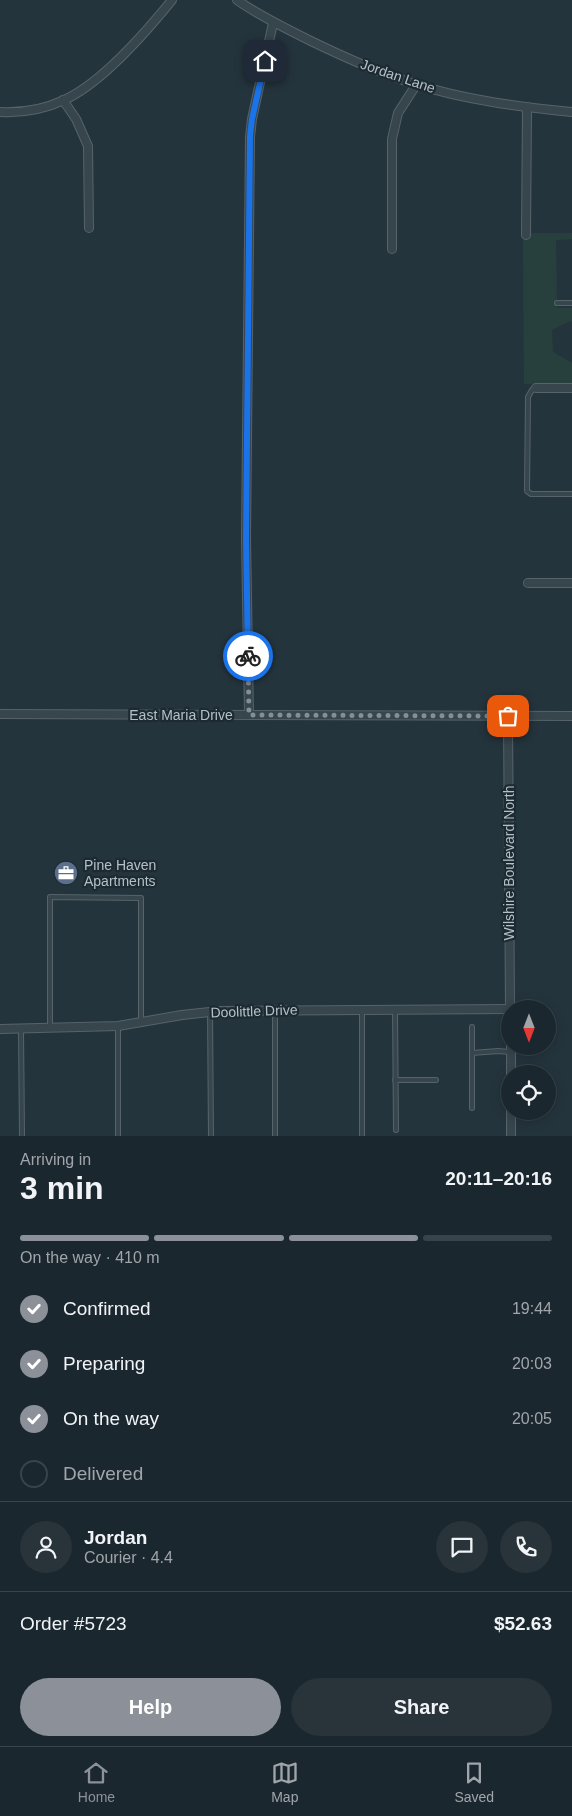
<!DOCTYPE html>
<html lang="en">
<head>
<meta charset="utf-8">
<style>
  body { margin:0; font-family:Helvetica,sans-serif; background:#28333a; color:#f1f3f6; height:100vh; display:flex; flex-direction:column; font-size:19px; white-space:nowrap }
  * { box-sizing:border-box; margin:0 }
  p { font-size:16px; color:#a0a5aa }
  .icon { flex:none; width:28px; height:28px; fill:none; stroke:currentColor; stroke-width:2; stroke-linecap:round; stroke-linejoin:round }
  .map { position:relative; height:1136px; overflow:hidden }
  .sheet { display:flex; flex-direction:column; background:#1b272e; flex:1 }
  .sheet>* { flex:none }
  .needle { width:32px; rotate:180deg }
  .tools { position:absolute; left:501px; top:1000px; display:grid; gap:10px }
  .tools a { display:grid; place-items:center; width:55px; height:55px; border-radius:50%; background:#1b272e; box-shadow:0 2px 12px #0003,0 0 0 1px #39444a; font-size:25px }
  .pin { position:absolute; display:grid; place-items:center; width:42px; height:42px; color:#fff; margin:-21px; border-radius:10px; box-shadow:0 2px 8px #0006 }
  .courier { position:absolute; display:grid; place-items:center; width:50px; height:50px; margin:-25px; border:4px solid #1a73e8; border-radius:50%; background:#fff; color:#222; box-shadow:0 1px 6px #0007 }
  .overview em { font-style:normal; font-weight:700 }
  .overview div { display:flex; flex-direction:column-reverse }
  .overview { display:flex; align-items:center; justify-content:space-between; height:85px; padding:0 20px }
  h1 { font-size:32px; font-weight:700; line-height:38px }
  .bar { display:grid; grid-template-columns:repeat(4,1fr); gap:8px 5px; align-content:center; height:60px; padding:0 20px }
  .bar i { height:6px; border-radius:4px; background:#39444a }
  .bar .current { background:#8c9099 }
  .bar p { grid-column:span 4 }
  .line { display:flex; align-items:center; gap:12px; padding:0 20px; border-top:1px solid #39444a }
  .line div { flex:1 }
  .round { display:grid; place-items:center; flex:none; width:52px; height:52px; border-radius:26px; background:#28333a }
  ol { padding:0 20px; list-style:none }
  li { display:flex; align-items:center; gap:15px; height:55px }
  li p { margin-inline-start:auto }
  li .icon { padding:5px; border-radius:50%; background:#8c9099; color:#fff; stroke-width:4 }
  li:last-child { color:#a0a5aa }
  li i { width:28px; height:28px; border:2px solid #39444a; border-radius:50% }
  .button { display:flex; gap:10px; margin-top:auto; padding:10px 20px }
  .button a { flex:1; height:58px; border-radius:30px; background:#8c9099; color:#fff; font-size:20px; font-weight:700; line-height:58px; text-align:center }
  .button a+a { background:#28333a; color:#f1f3f6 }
  .tabs { display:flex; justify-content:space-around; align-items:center; height:70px; border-top:1px solid #39444a; background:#1b272e; font-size:14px; color:#a0a5aa }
  .tabs a { display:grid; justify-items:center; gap:2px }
  .tabs .current { color:#8c9099 }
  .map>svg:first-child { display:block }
</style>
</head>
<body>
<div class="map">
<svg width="572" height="1136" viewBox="0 0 572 1136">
  <rect width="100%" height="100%" fill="#24343d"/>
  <polygon fill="#27403d" points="523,233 572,233 572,239 556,240 557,308 572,308 572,322 570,321 552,330 553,352 572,363 572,383 524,384"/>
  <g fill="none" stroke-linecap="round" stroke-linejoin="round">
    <g stroke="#56636b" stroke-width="6">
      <g id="lane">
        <polyline points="557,303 572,303"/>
        <polyline points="536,388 532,390 528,397 527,491 531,494 572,494"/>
        <polyline points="362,1009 362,1136"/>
        <polyline points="395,1009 396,1130"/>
        <polyline points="210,1012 211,1136"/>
        <polyline points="472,1027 472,1108"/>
        <polyline points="50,1028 50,897 141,898 141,1022"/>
        <polyline points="21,1029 22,1136"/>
        <polyline points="472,1053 498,1051 511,1052"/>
        <polyline points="395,1080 436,1080"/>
        <polyline points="118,1136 118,1026"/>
        <polyline points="275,1136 275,1010"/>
      </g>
    </g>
    <g stroke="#56636b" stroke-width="10">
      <g id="street">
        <path d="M237,0C261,17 287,29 313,42C346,58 380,73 415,84C465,100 520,107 572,112"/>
        <polyline points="63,100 76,119 88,146 89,228"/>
        <path d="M0,112C21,113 45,109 64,100C102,83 146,32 172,0"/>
        <polyline points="526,235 527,107"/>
        <polyline points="392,249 392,139 398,113 416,85"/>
        <polyline points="536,388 572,388"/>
        <polyline points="528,583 572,583"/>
        <polyline points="0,714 572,716"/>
        <polyline points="249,715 246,539 250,137 252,119 273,23"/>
        <polyline points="508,716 510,1009"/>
        <polyline points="0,1029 118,1026 182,1015 219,1011 510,1009"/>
        <polyline points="511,1046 511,1074"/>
        <polyline points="511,1111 511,1136"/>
      </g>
    </g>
    <use href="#lane" stroke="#37454d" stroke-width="4"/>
    <use href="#street" stroke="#37454d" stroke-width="8"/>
  </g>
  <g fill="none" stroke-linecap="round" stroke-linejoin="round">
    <polyline stroke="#818f97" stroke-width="5" stroke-dasharray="0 9" points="248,656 249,715 508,716"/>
    <polyline stroke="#1a73e8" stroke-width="6" points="248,656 246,539 250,136 252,119 265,61"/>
  </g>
  <defs>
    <g id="office-disc" transform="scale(1.25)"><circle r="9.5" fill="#5c6f8a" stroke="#1d2a32"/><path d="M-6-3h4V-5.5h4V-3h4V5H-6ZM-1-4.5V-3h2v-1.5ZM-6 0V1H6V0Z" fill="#fff"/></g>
  </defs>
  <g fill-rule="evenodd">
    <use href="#office-disc" x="66" y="873"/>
  </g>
  <g text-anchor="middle" stroke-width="4.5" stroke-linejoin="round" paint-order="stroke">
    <g font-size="14" fill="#b3c0c8" stroke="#1d2a32">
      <text transform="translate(398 76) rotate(19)" y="5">Jordan Lane</text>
      <text x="181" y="720">East Maria Drive</text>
      <text transform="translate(509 863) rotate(-90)" y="5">Wilshire Boulevard North</text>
      <text transform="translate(254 1011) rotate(-2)" y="5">Doolittle Drive</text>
    </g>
    <g font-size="14" fill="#b3c0c8" stroke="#1d2a32" text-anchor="start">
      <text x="84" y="870">Pine Haven<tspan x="84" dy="16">Apartments</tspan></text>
    </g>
  </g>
</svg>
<div class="tools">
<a><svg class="needle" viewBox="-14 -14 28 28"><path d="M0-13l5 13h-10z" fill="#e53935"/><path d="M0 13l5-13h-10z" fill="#a0a5aa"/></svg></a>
<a><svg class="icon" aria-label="locate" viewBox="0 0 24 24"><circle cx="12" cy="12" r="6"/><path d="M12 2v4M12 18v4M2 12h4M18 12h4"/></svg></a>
</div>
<div class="pin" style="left:508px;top:716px;background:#ea580c"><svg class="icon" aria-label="bag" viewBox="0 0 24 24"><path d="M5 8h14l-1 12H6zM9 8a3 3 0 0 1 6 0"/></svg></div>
<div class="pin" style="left:265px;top:61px;background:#1f2937"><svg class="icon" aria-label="home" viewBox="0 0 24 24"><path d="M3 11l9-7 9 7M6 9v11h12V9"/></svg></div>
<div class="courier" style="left:248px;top:656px"><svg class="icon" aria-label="bike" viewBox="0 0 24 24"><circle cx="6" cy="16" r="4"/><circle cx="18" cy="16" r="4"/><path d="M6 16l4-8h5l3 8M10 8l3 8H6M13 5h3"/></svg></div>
</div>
<section class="sheet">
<div class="overview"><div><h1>3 min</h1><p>Arriving in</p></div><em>20:11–20:16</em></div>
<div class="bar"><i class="current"></i><i class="current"></i><i class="current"></i><i></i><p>On the way · 410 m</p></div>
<ol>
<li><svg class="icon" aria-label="check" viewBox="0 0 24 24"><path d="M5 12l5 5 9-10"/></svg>Confirmed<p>19:44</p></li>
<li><svg class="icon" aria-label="check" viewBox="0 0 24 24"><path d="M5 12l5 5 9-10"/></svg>Preparing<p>20:03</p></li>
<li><svg class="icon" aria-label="check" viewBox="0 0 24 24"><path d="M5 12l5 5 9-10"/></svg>On the way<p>20:05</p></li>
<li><i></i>Delivered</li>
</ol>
<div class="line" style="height:90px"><a class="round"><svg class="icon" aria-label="person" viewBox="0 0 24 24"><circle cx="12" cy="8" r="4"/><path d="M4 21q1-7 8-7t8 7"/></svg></a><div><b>Jordan</b><p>Courier · 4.4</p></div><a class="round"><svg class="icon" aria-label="chat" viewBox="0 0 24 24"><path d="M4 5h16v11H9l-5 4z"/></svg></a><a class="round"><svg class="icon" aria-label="phone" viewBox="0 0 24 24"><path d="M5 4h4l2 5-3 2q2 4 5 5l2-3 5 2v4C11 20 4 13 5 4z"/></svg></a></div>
<div class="line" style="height:65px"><div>Order #5723</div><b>$52.63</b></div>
<div class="button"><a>Help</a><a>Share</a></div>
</section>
<nav class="tabs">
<a class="current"><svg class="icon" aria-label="home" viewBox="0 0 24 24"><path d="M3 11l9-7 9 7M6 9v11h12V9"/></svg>Home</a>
<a><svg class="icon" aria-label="map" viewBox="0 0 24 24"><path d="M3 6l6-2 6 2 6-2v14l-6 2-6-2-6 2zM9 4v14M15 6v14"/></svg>Map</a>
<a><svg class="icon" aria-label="saved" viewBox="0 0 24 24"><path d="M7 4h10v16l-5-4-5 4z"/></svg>Saved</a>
</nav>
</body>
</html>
